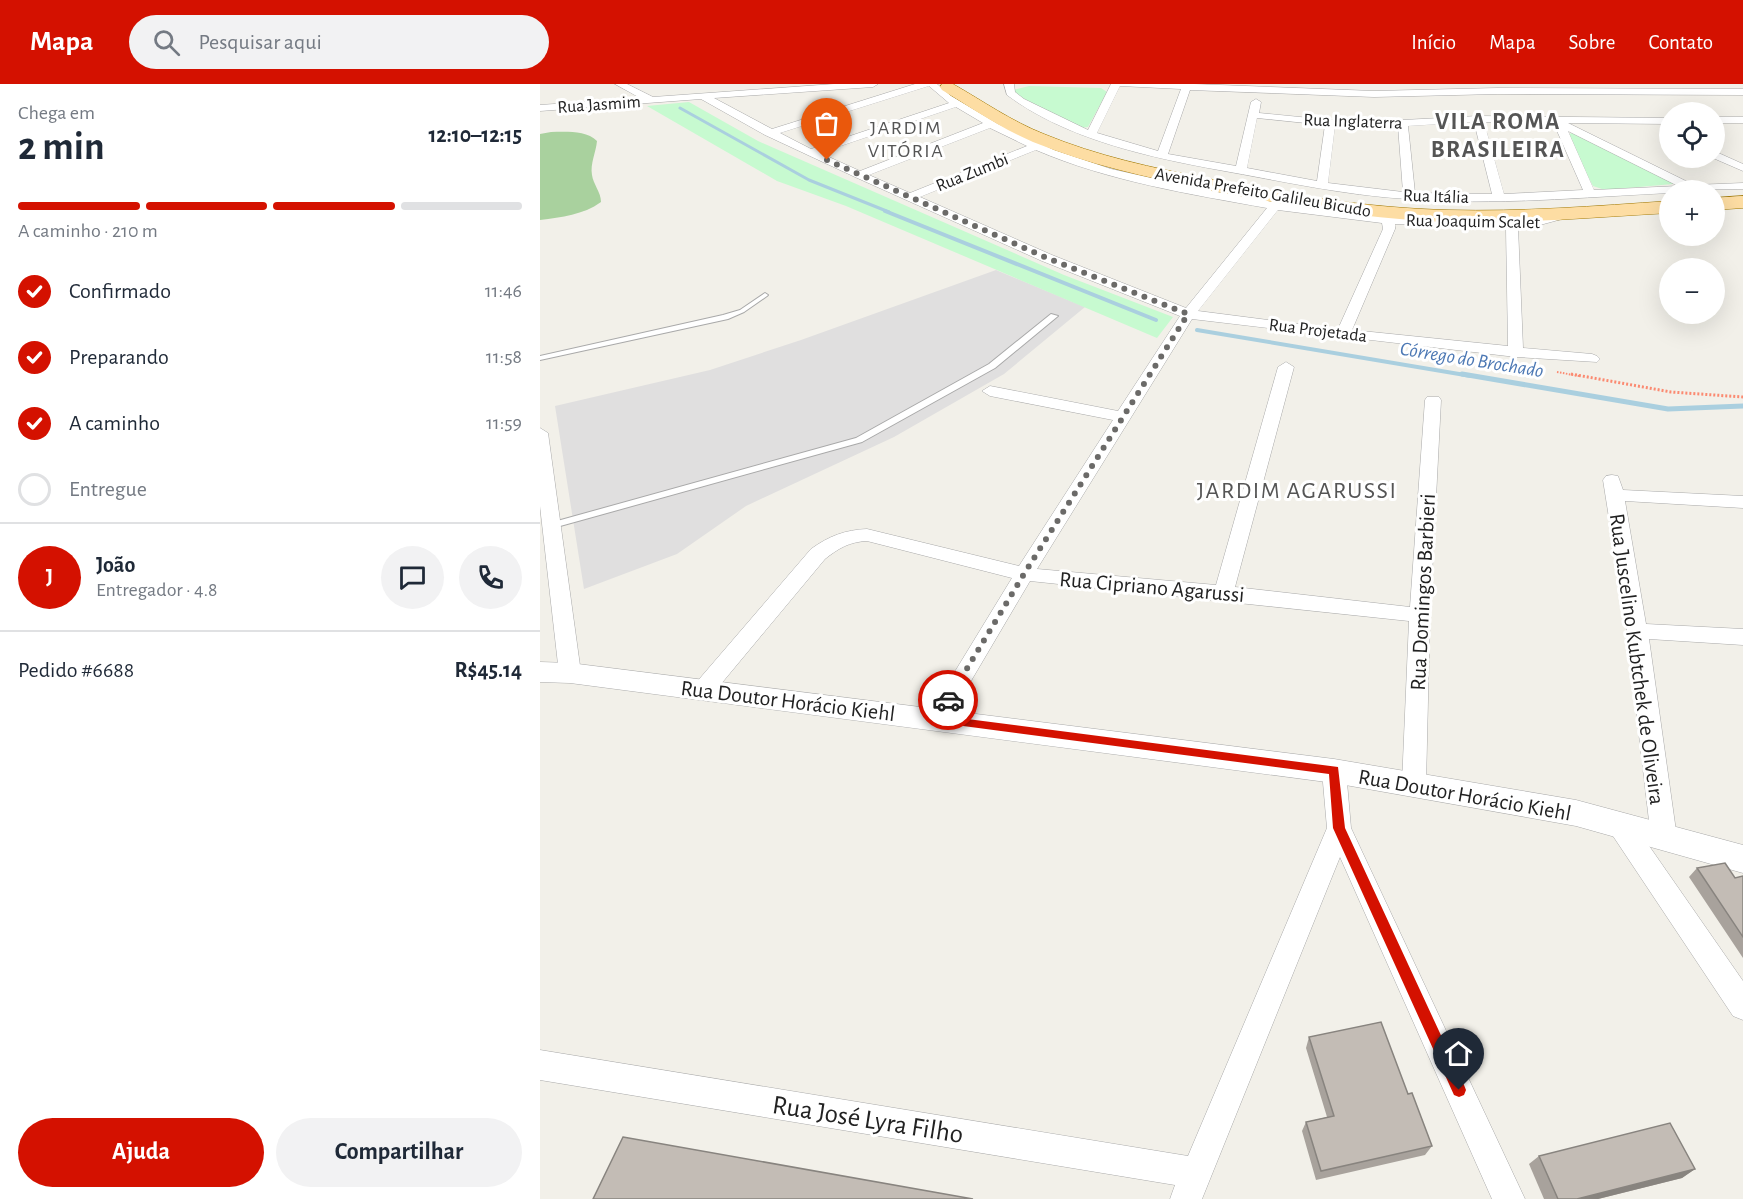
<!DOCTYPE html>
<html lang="pt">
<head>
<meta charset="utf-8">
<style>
  body { margin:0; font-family:"Alegreya Sans",sans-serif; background:#f2f2f3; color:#1f2937; height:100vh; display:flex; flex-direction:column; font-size:22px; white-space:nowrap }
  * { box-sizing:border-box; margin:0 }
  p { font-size:20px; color:#747a83 }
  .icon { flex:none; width:33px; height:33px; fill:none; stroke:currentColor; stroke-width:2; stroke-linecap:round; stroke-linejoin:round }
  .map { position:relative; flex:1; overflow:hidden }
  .details { display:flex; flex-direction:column; background:#fff; width:540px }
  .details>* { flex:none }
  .fabs { position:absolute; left:1119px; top:18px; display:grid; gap:12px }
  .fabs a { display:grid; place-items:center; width:66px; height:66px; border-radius:50%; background:#fff; box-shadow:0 6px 24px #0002; font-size:30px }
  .pin { position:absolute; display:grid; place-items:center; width:51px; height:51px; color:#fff; margin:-62px -26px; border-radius:50% 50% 50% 0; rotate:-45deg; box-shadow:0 0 6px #0007 }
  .pin .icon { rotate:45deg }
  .courier { position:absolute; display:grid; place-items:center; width:60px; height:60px; margin:-30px; border:4px solid #d41100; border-radius:50%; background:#fff; color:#222; box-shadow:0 2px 8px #0007 }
  .overview em { font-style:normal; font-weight:600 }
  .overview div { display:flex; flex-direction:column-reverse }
  .overview { display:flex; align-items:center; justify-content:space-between; height:102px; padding:0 18px }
  h1 { font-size:39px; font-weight:600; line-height:45px }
  .bar { display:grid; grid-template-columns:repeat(4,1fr); gap:9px 6px; align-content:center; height:72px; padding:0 18px }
  .bar i { height:8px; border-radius:4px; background:#e0e1e3 }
  .bar .selected { background:#d41100 }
  .bar p { grid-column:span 4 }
  .line { display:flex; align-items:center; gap:15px; padding:0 18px; border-top:2px solid #e0e1e3 }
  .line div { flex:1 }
  .round { display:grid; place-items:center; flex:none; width:63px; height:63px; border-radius:32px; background:#f2f2f3 }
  ol { padding:0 18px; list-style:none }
  li { display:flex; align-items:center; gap:18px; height:66px }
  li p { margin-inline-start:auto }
  li .icon { padding:6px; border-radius:50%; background:#d41100; color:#fff; stroke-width:4 }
  li:last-child { color:#747a83 }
  li i { width:33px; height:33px; border:3px solid #e0e1e3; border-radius:50% }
  .primary-button { display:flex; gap:12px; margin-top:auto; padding:12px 18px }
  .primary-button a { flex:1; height:69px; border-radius:36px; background:#d41100; color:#fff; font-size:24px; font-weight:600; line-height:69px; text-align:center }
  .primary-button a+a { background:#f2f2f3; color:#1f2937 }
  header { display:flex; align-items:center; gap:36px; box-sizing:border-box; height:84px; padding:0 30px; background:#d41100; color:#fff }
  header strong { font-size:28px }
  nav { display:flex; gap:33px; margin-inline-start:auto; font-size:21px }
  .search { width:420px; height:54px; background:#f2f2f3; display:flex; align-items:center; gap:15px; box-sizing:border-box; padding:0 21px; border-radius:33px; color:#747a83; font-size:22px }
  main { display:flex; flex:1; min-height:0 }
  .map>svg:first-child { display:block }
</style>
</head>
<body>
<header>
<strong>Mapa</strong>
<div class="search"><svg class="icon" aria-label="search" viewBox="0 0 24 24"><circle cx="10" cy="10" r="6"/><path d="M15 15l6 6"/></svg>Pesquisar aqui</div>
<nav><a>Início</a><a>Mapa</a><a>Sobre</a><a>Contato</a></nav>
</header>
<main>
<section class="details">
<div class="overview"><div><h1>2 min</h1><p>Chega em</p></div><em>12:10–12:15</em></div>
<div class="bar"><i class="selected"></i><i class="selected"></i><i class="selected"></i><i></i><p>A caminho · 210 m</p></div>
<ol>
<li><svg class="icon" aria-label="check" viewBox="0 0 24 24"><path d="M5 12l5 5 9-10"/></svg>Confirmado<p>11:46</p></li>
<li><svg class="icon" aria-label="check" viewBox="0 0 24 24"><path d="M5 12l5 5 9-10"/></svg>Preparando<p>11:58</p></li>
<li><svg class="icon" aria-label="check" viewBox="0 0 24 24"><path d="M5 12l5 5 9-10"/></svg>A caminho<p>11:59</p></li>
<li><i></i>Entregue</li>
</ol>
<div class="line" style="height:108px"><b class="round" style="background:#d41100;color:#fff">J</b><div><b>João</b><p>Entregador · 4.8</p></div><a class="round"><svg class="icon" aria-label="chat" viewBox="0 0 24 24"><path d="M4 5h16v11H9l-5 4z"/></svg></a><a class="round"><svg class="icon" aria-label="phone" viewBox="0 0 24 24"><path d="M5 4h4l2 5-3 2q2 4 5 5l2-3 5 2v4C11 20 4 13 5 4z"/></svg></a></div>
<div class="line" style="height:78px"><div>Pedido #6688</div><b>R$45.14</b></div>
<div class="primary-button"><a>Ajuda</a><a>Compartilhar</a></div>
</section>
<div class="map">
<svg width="1203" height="1115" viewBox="0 0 1203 1115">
  <rect width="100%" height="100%" fill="#f2f0e9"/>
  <polygon fill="#e0dfdf" points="456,186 545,223 464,290 354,353 206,422 137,470 44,505 15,322 170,286 261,256"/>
  <path fill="#a9d19e" d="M11,48C25,48 46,46 57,57C56,68 50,80 52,91C53,100 61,108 61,118C43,131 22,133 0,136V50Z"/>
  <g fill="#c7fad0">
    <polygon points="489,2 561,4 567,8 548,43 540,44 475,10 473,6"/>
    <polygon points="149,18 218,57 524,191 633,233 617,254 306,122 237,97 107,22"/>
    <polygon points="1032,49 1133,98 1133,100 1065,106 1053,102 1027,55 1027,51"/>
  </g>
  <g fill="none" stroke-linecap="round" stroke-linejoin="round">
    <polyline stroke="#aacfdf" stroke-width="3" points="140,24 269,96 349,128"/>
    <g stroke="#aacfdf" stroke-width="4">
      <polyline points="345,127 616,236"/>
      <polyline points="657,246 931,292"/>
    </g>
    <polyline stroke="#aacfdf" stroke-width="5" points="922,290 1128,325 1203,322"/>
    <g stroke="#a9a9a9" stroke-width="2">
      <g id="service">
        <polygon points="225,209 228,211 227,212 204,228 188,235 0,276 0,272 183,231 200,226"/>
        <polygon points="511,230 518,232 455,284 322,358 13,444 8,441 10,439 316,354 449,280"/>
      </g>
    </g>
    <g stroke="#a9a9a9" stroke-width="1">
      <g id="minor">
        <path d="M75,0H87L113,13L294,0H338L333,3L174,14L232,45L375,0H397L411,12L458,40L514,66L571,85L660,105L774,125L849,132L970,136L1000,134L1029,125L1033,126V132L1000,141L978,143L983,264L1052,270L1057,272L1060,275L1057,278L976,273L652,235L497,485L676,501L738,283L746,278L754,283L695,503L870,523L885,316L887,313H899L901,316L890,531L886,700L882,707L874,710L866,707L862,700L869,537L490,497L405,641L397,644L389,641L386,635L472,494L327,457C309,458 299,464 285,475L171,612L163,614L155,612L152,606L155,600L271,465C289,452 305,446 327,445L479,482L573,336L450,312L442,307L450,302L578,327L640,232L502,177L315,93L225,51L161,15L0,27V21L100,14ZM389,2L409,19L271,65L240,49ZM416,23L443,39L320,87L280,69ZM450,44L487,62L370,109L329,91ZM496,66C568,97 649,110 727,124L646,224L512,171L380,113ZM738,126L842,139L843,145L798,245L658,227ZM855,140L966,144L968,262L812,246L855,145Z"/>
        <path d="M464,0H474L475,8L484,15L548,46L571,0H654L834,7L957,4L1203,5V11L957,10L834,13L650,6L628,70L696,82L711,18L716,15L721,18L719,29L790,36H863L938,32L1130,34V40L1028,39L1154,101L1203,99V105L1130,106V109C1042,113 954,122 867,115C803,111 741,97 679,86C608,73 526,55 467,11ZM580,2L641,5L618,67L557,49ZM717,34L785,41L777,97L707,84ZM934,38L952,110L875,109L868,42ZM944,38L1014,40L1043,106L964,110ZM795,42H858L863,108L788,99ZM1028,47L1138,102L1054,106Z"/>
        <rect x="1174" y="33" width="29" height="6"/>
        <polygon points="1174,67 1203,80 1203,87 1173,74 1174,74"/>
        <polygon points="0,344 8,349 41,589 38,595 30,597 22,595 19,589 0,422"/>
        <polygon points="1072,391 1078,392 1083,406 1203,412 1203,424 1085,417 1106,540 1203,545 1203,561 1109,555 1137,754 1133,762 1124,765 1115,762 1111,754 1087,547 1063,396 1066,392"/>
        <polygon points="794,677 802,680 806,687 811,744 985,1115 952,1115 800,773 662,1115 630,1115 635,1101 0,996 0,966 648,1072 787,744 782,687 786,680"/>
        <polygon points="1080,730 1089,733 1203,897 1203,936 1193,932 1071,749 1068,741 1071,733"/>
      </g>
    </g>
    <g stroke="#a9a9a9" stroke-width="1">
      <polygon id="tertiary" points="0,578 30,579 794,675 1036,716 1203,761 1203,789 1036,742 794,699 30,599 0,598"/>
    </g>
    <g stroke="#a07700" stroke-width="1">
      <g id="primary">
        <path d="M402,0H413C443,17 471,37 504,50C557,72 613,84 670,95C748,111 828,124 908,126C982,128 1056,122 1130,117V129C1055,133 981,140 907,138C825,135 744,121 664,105C606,93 547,80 493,58C460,44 432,24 402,6L400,3Z"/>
        <polygon points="1203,112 1203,124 1174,126 1174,114"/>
      </g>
    </g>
    <polyline stroke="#fb8a71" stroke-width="2" stroke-dasharray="1.5 1.5" stroke-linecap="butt" points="1017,288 1039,292"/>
    <polyline stroke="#fb8a71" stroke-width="3" stroke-dasharray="2 2" stroke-linecap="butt" points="1031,290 1131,308 1203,313"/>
    <use href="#service" fill="#fff" fill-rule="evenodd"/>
    <use href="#minor" fill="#fff" fill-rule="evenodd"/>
    <use href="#tertiary" fill="#fff" fill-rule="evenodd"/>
    <use href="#primary" fill="#fddda3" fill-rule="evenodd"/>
  </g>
  <g fill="#a8a29c">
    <polygon points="1157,784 1195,794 1203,792 1203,874 1149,793"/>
    <polygon points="769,953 868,1010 892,1062 885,1071 776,1096 762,1047 766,1038 787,1033 766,964"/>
    <polygon points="999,1072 1155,1085 1142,1094 1058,1115 1004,1115 989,1080"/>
  </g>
  <polygon fill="#88847f" points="1155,1085 1142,1094 1058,1115 1037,1115"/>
  <g fill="#c3bcb5" stroke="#88847f" stroke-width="1.5">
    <polygon points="1185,779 1195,794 1203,792 1203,853 1157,784"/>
    <polygon points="841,938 868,1010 872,1009 892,1062 781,1087 766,1038 794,1032 769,953"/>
    <polygon points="1130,1039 1155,1085 1037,1115 1018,1115 999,1072"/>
    <polygon points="83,1053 433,1115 53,1115"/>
  </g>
  <polygon fill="#d41100" points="408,612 413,616 404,632 798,683 805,744 924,1001 926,1006 924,1011 919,1013 914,1011 793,744 789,690 393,638 391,635 404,614"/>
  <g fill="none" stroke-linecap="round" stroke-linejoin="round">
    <polyline stroke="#6b6a68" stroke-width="6" stroke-dasharray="0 10.8" points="287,76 507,174 648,230 484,490 408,616"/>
  </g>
  <g text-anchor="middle" stroke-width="6" stroke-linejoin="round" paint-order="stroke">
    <g font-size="18" fill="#222" stroke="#fff">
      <text transform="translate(59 20) rotate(-4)" y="6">Rua Jasmim</text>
      <text transform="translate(813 37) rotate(2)" y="6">Rua Inglaterra</text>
      <text transform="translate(432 88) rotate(-22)" y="6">Rua Zumbi</text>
      <text transform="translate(723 108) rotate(10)" y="6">Avenida Prefeito Galileu Bicudo</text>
      <text transform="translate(896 112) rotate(2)" y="6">Rua Itália</text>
      <text transform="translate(933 137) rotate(1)" y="6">Rua Joaquim Scalet</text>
      <text transform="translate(778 246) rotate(7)" y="6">Rua Projetada</text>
    </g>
    <g font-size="20" letter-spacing="1.5" fill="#555" stroke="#fff">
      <text x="366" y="50">JARDIM<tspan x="366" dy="23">VITÓRIA</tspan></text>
    </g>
    <g font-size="20" font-style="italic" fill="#4c78b4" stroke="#fff">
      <text transform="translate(932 275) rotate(9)" y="7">Córrego do Brochado</text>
    </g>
    <g font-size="22" fill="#222" stroke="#fff">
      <text transform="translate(612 502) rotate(5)" y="8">Rua Cipriano Agarussi</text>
      <text transform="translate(882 508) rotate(-87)" y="8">Rua Domingos Barbieri</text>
      <text transform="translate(1098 575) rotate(82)" y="8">Rua Juscelino Kubtchek de Oliveira</text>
      <text transform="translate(248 616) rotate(7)" y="8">Rua Doutor Horácio Kiehl</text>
      <text transform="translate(925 710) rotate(10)" y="8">Rua Doutor Horácio Kiehl</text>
    </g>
    <g font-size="24" font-weight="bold" letter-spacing="1.5" fill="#555" stroke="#fff">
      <text x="958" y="45">VILA ROMA<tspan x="958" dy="28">BRASILEIRA</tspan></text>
    </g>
    <g font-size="24" letter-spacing="1.5" fill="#555" stroke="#fff">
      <text x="757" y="414">JARDIM AGARUSSI</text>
    </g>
    <g font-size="27" fill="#222" stroke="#fff">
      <text transform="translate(328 1035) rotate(9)" y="9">Rua José Lyra Filho</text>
    </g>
  </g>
</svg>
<div class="fabs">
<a><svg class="icon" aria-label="locate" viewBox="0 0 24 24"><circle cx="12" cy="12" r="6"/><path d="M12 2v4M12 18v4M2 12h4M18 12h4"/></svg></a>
<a>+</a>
<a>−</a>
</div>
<div class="pin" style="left:287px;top:76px;background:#ea580c"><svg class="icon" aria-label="bag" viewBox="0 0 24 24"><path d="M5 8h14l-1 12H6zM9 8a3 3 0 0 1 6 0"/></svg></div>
<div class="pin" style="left:919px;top:1006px;background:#1f2937"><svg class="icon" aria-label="home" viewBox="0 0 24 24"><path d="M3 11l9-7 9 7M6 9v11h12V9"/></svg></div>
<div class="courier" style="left:408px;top:616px"><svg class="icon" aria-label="car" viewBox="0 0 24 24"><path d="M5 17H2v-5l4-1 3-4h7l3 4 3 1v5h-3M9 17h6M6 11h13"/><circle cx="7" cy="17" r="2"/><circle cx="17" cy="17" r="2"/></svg></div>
</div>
</main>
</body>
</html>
